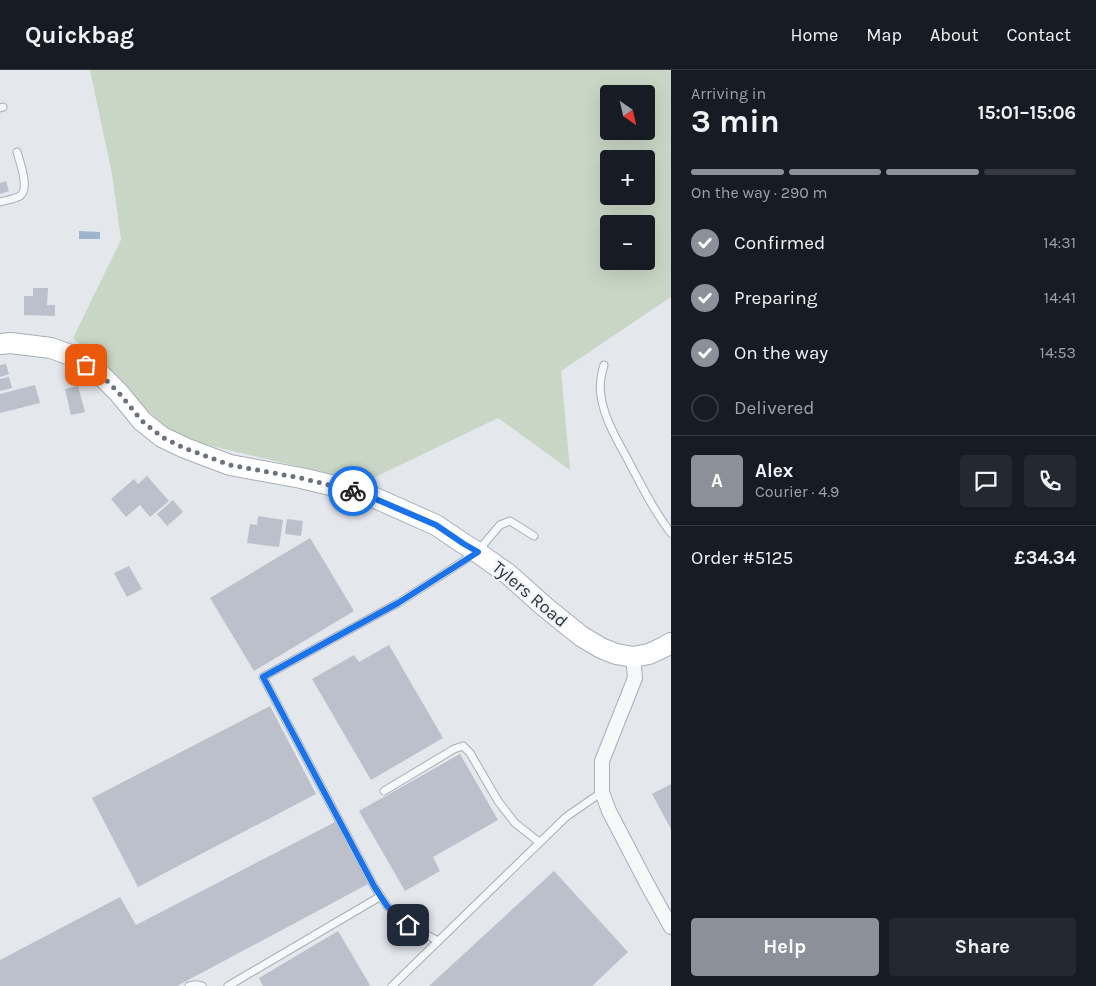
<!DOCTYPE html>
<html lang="en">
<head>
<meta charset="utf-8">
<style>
  body { margin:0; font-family:Karla,sans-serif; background:#242831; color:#f1f3f6; height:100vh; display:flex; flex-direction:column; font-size:19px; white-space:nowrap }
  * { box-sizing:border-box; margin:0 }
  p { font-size:16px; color:#9ea1a6 }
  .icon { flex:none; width:28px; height:28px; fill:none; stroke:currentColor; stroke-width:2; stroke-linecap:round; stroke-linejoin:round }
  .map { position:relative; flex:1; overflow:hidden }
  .details { display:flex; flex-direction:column; background:#171b24; width:425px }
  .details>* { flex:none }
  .needle { width:32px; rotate:146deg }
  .buttons { position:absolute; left:600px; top:15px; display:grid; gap:10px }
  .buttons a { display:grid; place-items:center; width:55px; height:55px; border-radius:5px; background:#171b24; box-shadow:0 5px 20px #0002; font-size:25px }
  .pin { position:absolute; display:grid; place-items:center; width:42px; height:42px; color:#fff; margin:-21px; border-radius:10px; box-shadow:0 2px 8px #0006 }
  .courier { position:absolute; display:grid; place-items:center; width:50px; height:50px; margin:-25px; border:4px solid #1a73e8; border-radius:50%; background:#fff; color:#222; box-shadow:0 1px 6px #0007 }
  .summary em { font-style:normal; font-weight:700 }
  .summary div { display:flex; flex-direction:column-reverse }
  .summary { display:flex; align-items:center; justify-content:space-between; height:85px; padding:0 20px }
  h1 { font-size:32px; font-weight:700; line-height:38px }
  .bar { display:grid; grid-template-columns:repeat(4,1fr); gap:8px 5px; align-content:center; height:60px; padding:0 20px }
  .bar i { height:6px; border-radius:4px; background:#363941 }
  .bar .on { background:#8c9099 }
  .bar p { grid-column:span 4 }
  .line { display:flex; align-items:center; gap:12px; padding:0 20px; border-top:1px solid #363941 }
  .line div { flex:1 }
  .round { display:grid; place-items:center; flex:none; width:52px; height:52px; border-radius:5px; background:#242831 }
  ol { padding:0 20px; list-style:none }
  li { display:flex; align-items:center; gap:15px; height:55px }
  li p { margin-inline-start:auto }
  li .icon { padding:5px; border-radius:50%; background:#8c9099; color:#fff; stroke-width:4 }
  li:last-child { color:#9ea1a6 }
  li i { width:28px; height:28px; border:2px solid #363941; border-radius:50% }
  .action { display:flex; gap:10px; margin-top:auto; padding:10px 20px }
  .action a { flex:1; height:58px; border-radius:5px; background:#8c9099; color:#fff; font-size:20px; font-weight:700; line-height:58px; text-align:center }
  .action a+a { background:#242831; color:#f1f3f6 }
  header { display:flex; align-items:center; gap:30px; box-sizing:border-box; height:70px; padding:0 25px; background:#171b24; border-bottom:1px solid #363941 }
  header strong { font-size:24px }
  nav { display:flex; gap:28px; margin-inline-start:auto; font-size:18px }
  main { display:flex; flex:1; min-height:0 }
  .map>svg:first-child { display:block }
</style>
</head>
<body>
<header>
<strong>Quickbag</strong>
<nav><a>Home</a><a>Map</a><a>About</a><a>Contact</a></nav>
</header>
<main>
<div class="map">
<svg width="671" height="916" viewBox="0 0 671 916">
  <rect width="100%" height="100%" fill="#e4e7ec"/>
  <path fill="#c9d6c5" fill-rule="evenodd" d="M90,0H671V227L561,301L570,400L498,348L365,412L177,368L149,342L73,268L121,170L112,104ZM609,24H646V61H609ZM609,89H646V126H609ZM609,154H646V191H609Z"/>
  <polygon fill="#9fb4cc" points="79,161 100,162 100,169 79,169"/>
  <g fill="#bbc0ca">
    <polygon points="6,111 9,121 0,124 0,113"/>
    <polygon points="33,218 48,218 47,235 55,235 55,246 24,245 24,226 33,226"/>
    <polygon points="6,294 9,304 0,307 0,295"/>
    <polygon points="9,307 12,318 0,321 0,309"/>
    <polygon points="35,315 40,333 0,343 0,324"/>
    <polygon points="78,316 85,342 71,345 65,319"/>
    <polygon points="147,406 169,431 150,447 140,435 126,447 111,429 134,409 138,414"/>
    <polygon points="173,430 183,442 167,456 157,444"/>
    <polygon points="258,446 283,450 279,477 247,473 250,454 257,455"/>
    <polygon points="287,449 303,451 301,466 285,464"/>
    <polygon points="310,468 354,541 254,601 210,528"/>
    <polygon points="129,496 142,519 127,527 114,503"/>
    <polygon points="389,575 443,668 371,710 312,609 354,585 359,592"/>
    <polygon points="270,636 316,724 138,817 92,728"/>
    <polygon points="460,684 498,750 433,787 440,801 405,821 359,741"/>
    <polygon points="671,714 671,759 652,724"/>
    <polygon points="335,752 368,814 177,916 0,916 0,890 120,827 136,855"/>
    <polygon points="554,801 628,882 592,916 429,916"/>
    <polygon points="338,861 370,915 368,916 263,916 259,908"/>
  </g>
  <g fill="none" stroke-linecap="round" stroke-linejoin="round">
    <g stroke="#a9aeb7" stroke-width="9">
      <g id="lane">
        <polyline points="0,38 3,37"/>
        <path d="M0,132C6,130 15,129 20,126C30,119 20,92 17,82"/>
        <path d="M604,295C601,305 599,315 601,326C604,348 617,370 628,390C641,415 654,441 671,463"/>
        <polyline points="384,721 454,679 463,676 470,683 498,731 515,753 539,772"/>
        <polyline points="438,871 408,855 387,836 374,816 263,607 398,533 442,505 477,482 500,455 510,451 534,466"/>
        <path d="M189,916C194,914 197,914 202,916"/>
        <polyline points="228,916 381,826"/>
        <polyline points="392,916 566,747 602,722"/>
      </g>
    </g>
    <g stroke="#a9aeb7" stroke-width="16">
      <polyline id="street" points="633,587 635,608 602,691 602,722 609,741 647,814 671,857"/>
    </g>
    <g stroke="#a9aeb7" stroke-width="22">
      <polyline id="secondary" points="0,274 11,273 51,278 73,286 100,304 119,323 142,351 162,367 185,378 230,395 301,408 364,423 436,455 464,474 477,482 508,504 545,537 581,566 601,578 616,584 633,587 649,584 664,577 671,573"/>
    </g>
    <use href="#lane" stroke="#f7f8fa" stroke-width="7"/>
    <use href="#street" stroke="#f7f8fa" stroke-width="14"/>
    <use href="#secondary" stroke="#fff" stroke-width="20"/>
  </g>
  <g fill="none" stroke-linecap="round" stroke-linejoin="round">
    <polyline stroke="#6c737f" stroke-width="5" stroke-dasharray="0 9" points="86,295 100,304 119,323 142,351 162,367 184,378 230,395 301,408 353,421"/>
    <polyline stroke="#1a73e8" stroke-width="6" points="353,421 364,424 436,455 464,474 478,482 398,533 263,607 374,816 387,836 408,855"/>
  </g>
  <g text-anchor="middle" stroke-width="4.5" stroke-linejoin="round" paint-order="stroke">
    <g font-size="18" fill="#2b3445" stroke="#f4f6f9">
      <text transform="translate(530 524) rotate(40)" y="6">Tylers Road</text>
    </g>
  </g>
</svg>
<div class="buttons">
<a><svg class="needle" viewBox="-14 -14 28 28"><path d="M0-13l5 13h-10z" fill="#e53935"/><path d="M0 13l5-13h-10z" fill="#9ea1a6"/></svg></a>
<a>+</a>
<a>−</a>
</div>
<div class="pin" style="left:86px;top:295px;background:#ea580c"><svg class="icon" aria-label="bag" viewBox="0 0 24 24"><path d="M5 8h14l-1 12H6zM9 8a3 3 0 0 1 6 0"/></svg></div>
<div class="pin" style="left:408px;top:855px;background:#1f2937"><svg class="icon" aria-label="home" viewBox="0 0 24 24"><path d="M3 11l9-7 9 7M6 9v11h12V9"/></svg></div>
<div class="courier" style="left:353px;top:421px"><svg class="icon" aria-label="bike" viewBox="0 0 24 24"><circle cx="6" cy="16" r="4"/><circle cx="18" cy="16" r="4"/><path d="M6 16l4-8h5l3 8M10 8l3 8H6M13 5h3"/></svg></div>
</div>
<section class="details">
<div class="summary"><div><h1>3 min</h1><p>Arriving in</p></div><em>15:01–15:06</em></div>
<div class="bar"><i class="on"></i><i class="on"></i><i class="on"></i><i></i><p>On the way · 290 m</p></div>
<ol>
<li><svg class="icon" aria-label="check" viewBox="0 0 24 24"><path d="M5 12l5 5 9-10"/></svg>Confirmed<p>14:31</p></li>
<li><svg class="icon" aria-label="check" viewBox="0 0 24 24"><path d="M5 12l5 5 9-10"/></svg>Preparing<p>14:41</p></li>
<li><svg class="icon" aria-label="check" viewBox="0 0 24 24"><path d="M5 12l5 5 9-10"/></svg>On the way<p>14:53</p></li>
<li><i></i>Delivered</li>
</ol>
<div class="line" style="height:90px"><b class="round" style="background:#8c9099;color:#fff">A</b><div><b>Alex</b><p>Courier · 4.9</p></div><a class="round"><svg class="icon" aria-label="chat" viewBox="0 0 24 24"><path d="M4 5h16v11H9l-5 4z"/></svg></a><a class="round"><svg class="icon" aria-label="phone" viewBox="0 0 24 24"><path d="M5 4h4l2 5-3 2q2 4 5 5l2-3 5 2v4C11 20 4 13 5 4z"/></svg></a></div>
<div class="line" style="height:65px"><div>Order #5125</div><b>£34.34</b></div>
<div class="action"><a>Help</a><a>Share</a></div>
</section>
</main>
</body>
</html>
